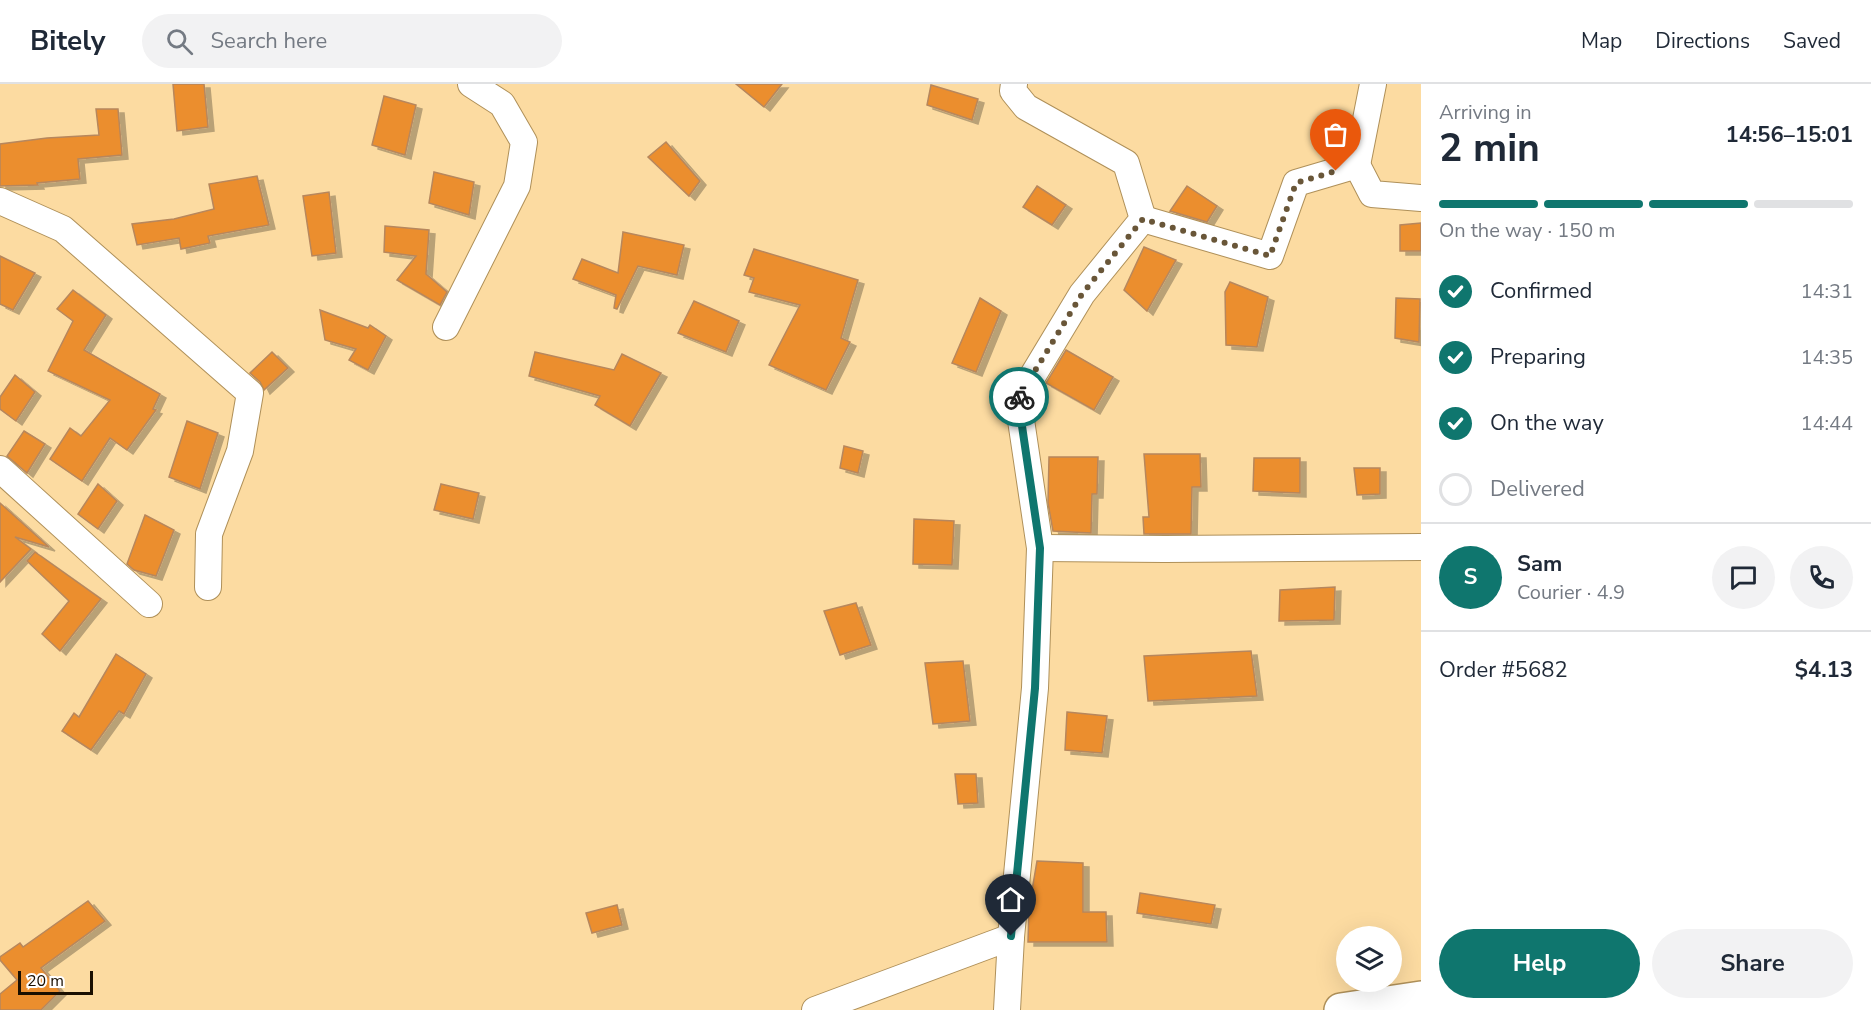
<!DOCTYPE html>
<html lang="en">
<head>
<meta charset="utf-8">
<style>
  body { margin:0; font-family:"Nunito Sans",sans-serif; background:#f2f2f3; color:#1f2937; height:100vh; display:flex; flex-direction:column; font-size:22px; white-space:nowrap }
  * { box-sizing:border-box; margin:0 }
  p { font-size:20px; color:#747a83 }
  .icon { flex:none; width:33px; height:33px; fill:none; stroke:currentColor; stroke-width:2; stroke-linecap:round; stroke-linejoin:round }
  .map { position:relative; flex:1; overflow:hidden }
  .drawer { display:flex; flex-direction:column; background:#fff; width:450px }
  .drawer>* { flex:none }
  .buttons { position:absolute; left:1336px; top:842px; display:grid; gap:12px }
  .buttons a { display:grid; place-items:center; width:66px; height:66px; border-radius:50%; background:#fff; box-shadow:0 6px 24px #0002; font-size:30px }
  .scale { position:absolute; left:18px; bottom:15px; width:75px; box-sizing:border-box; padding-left:6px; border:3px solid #1a0f00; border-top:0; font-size:16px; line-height:21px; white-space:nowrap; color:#1a0f00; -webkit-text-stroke:4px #fff; paint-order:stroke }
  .pin { position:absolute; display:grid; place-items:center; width:51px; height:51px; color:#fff; margin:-62px -26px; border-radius:50% 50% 50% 0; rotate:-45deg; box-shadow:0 0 6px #0007 }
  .pin .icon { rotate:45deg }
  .courier { position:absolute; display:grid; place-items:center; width:60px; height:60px; margin:-30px; border:4px solid #0f766e; border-radius:50%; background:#fff; color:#222; box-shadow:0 2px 8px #0007 }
  .headline em { font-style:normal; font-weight:700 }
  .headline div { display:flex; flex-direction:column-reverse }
  .headline { display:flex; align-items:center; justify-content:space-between; height:102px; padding:0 18px }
  h1 { font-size:39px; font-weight:700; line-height:45px }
  .bar { display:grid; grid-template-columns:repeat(4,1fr); gap:9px 6px; align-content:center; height:72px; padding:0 18px }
  .bar i { height:8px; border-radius:4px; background:#e0e1e3 }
  .bar .active { background:#0f766e }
  .bar p { grid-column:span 4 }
  .line { display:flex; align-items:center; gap:15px; padding:0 18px; border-top:2px solid #e0e1e3 }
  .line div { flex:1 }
  .round { display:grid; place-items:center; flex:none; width:63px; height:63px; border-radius:32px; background:#f2f2f3 }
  ol { padding:0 18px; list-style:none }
  li { display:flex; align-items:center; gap:18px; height:66px }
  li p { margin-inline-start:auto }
  li .icon { padding:6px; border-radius:50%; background:#0f766e; color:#fff; stroke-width:4 }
  li:last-child { color:#747a83 }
  li i { width:33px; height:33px; border:3px solid #e0e1e3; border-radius:50% }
  .primary-button { display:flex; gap:12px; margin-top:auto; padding:12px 18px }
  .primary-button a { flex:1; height:69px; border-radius:36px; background:#0f766e; color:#fff; font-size:24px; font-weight:700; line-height:69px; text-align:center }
  .primary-button a+a { background:#f2f2f3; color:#1f2937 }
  header { display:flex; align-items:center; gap:36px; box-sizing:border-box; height:84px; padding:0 30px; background:#fff; border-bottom:2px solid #e0e1e3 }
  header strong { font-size:28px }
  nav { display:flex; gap:33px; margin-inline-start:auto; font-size:21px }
  .search { width:420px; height:54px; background:#f2f2f3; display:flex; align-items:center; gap:15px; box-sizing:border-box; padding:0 21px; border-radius:33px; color:#747a83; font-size:22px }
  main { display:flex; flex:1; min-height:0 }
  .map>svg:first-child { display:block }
</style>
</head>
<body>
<header>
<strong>Bitely</strong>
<div class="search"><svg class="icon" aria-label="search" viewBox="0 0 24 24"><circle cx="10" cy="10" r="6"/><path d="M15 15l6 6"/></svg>Search here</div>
<nav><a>Map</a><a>Directions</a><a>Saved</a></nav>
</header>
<main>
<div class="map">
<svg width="1421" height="926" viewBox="0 0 1421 926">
  <defs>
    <filter id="shadow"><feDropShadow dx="6" dy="4" stdDeviation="0" flood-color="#0004"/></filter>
  </defs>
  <rect width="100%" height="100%" fill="#fcdba1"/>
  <g fill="#eb8e2d" stroke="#b7875d" stroke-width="1.5" filter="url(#shadow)">
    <polygon points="173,0 204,0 208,43 177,47"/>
    <polygon points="736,0 782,0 764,23"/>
    <polygon points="931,1 978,15 972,36 927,21"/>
    <polygon points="384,12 416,21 405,71 372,61"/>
    <polygon points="96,25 118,25 122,71 78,75 80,95 37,99 38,101 0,102 0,60 47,54 99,51"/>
    <polygon points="666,58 700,97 689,112 648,73"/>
    <polygon points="434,88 474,98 469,131 429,119"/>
    <polygon points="257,92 269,141 208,152 210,159 181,165 179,154 137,161 132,140 174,135 214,125 209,100"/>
    <polygon points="1037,102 1066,121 1052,141 1023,123"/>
    <polygon points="1187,102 1217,122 1207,138 1170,127"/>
    <polygon points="329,108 336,169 312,172 303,112"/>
    <polygon points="1421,139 1421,167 1400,167 1400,141"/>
    <polygon points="385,142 429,146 426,190 447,208 440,221 397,196 416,172 384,168"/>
    <polygon points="623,148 684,161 677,191 638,182 617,225 614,224 616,211 573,195 582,175 618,189"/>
    <polygon points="1144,163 1176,176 1147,227 1124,206"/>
    <polygon points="754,165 858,196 841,254 850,258 826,306 769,281 800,221 749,208 754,194 744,191"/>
    <polygon points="0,172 35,189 13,226 0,220"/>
    <polygon points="1230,198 1268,213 1257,263 1226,261 1225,208"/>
    <polygon points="73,206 106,231 84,266 160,310 153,325 156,326 127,366 110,354 82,397 50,375 70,344 81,352 110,316 48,287 73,237 57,225"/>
    <polygon points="980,214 1001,227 976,288 952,279"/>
    <polygon points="1396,214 1420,215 1419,258 1395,254"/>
    <polygon points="694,217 739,237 726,268 678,249"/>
    <polygon points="320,226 368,244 370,241 386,252 368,286 349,276 356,265 325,256"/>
    <polygon points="1066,266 1113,293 1094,326 1046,299"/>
    <polygon points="272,268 288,284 264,306 260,298 250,289"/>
    <polygon points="535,268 614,286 622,270 661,289 630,342 595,321 600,312 529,292"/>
    <polygon points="15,291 35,308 16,337 0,325 0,313"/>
    <polygon points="187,337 218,349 200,405 169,393"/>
    <polygon points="24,347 45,360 27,389 7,372"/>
    <polygon points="844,362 863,367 858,389 840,384"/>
    <polygon points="1144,370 1200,370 1201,403 1192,403 1191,450 1144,450 1143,433 1149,433"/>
    <polygon points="1049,373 1098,373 1097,410 1092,410 1091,449 1053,447 1048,419"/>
    <polygon points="1254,374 1300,374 1300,409 1253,407"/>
    <polygon points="1354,384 1380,384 1380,410 1357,411"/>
    <polygon points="98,400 117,417 98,445 78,430"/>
    <polygon points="441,400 479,409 473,435 434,426"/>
    <polygon points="0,419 49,463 15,453 31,465 0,498"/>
    <polygon points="145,431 174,446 156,492 134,486 127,480"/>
    <polygon points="914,435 954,437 952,481 913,480"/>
    <polygon points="35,468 101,515 60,567 42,550 69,517 27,477"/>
    <polygon points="1335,503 1334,536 1279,537 1280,506"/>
    <polygon points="856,519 871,561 840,571 824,527"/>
    <polygon points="1251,567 1257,612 1148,617 1144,572"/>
    <polygon points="116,570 146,590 124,630 119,627 91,666 62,647 74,629 79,633"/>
    <polygon points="963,577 970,637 933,640 925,579"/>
    <polygon points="1067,628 1107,632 1102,669 1065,666"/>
    <polygon points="955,690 976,690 978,719 958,720"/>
    <polygon points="1037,777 1083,779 1083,828 1106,828 1107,858 1028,858 1029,824"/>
    <polygon points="1140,809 1215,821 1211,840 1137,829"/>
    <polygon points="88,817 105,837 41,884 60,907 41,926 0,926 0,910 17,896 0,876 0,873 20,859 23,863"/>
    <polygon points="617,821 622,841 592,849 586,829"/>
  </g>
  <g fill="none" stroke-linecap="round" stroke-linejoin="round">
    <g stroke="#af9059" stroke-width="28">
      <g id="minor">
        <polyline points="1357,81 1372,110 1421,114"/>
        <polyline points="0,117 63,145 250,309 240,367 209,450 208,503"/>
        <polyline points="1143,135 1270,172 1296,99 1357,81 1373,0"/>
        <polyline points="446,243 517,102 524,58 502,20 471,0"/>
        <polyline points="0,385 149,520"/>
        <polyline points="1040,464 1165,465 1421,463"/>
        <polyline points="815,926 1011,853"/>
        <polyline points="1007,926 1011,853 1035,604 1040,464 1018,316 1082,210 1143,135 1126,79 1026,23 1013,7 1014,0"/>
      </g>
    </g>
    <g stroke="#af9059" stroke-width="36">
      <polyline id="highway" points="1341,926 1421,914"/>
    </g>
    <use href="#minor" stroke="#fff" stroke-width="26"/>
    <use href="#highway" stroke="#fff" stroke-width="33"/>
  </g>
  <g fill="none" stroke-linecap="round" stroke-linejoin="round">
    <polyline stroke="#695638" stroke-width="6" stroke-dasharray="0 10.8" points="1019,313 1082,210 1143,135 1270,172 1296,99 1336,87"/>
    <polyline stroke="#0f766e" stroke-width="8" points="1011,852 1035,604 1040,464 1018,315 1019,313"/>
  </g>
</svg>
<div class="buttons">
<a><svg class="icon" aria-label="layers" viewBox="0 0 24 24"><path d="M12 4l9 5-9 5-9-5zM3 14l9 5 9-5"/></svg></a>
</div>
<div class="scale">20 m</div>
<div class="pin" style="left:1336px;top:87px;background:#ea580c"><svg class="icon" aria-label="bag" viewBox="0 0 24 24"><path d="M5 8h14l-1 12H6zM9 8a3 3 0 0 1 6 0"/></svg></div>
<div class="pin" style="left:1011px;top:852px;background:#1f2937"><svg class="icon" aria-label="home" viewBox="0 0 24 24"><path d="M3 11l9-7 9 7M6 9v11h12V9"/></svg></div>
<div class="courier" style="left:1019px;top:313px"><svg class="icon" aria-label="bike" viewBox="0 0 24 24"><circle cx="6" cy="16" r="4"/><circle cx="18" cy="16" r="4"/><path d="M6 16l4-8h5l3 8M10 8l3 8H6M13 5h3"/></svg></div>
</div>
<section class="drawer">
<div class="headline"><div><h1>2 min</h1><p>Arriving in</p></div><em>14:56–15:01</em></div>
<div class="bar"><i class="active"></i><i class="active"></i><i class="active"></i><i></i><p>On the way · 150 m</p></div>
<ol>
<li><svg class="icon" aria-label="check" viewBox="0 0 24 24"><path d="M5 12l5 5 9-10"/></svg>Confirmed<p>14:31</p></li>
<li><svg class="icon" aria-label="check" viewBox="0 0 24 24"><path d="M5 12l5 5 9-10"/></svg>Preparing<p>14:35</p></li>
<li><svg class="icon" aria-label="check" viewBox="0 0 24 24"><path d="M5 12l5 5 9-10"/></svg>On the way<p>14:44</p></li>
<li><i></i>Delivered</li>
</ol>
<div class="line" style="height:108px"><b class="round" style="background:#0f766e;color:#fff">S</b><div><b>Sam</b><p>Courier · 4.9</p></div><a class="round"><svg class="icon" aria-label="chat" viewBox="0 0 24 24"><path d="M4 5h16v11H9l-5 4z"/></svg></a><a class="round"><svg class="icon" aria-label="phone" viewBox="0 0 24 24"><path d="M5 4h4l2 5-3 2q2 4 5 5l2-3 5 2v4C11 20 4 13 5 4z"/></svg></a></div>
<div class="line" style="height:78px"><div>Order #5682</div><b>$4.13</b></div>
<div class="primary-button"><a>Help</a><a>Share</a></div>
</section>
</main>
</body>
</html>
